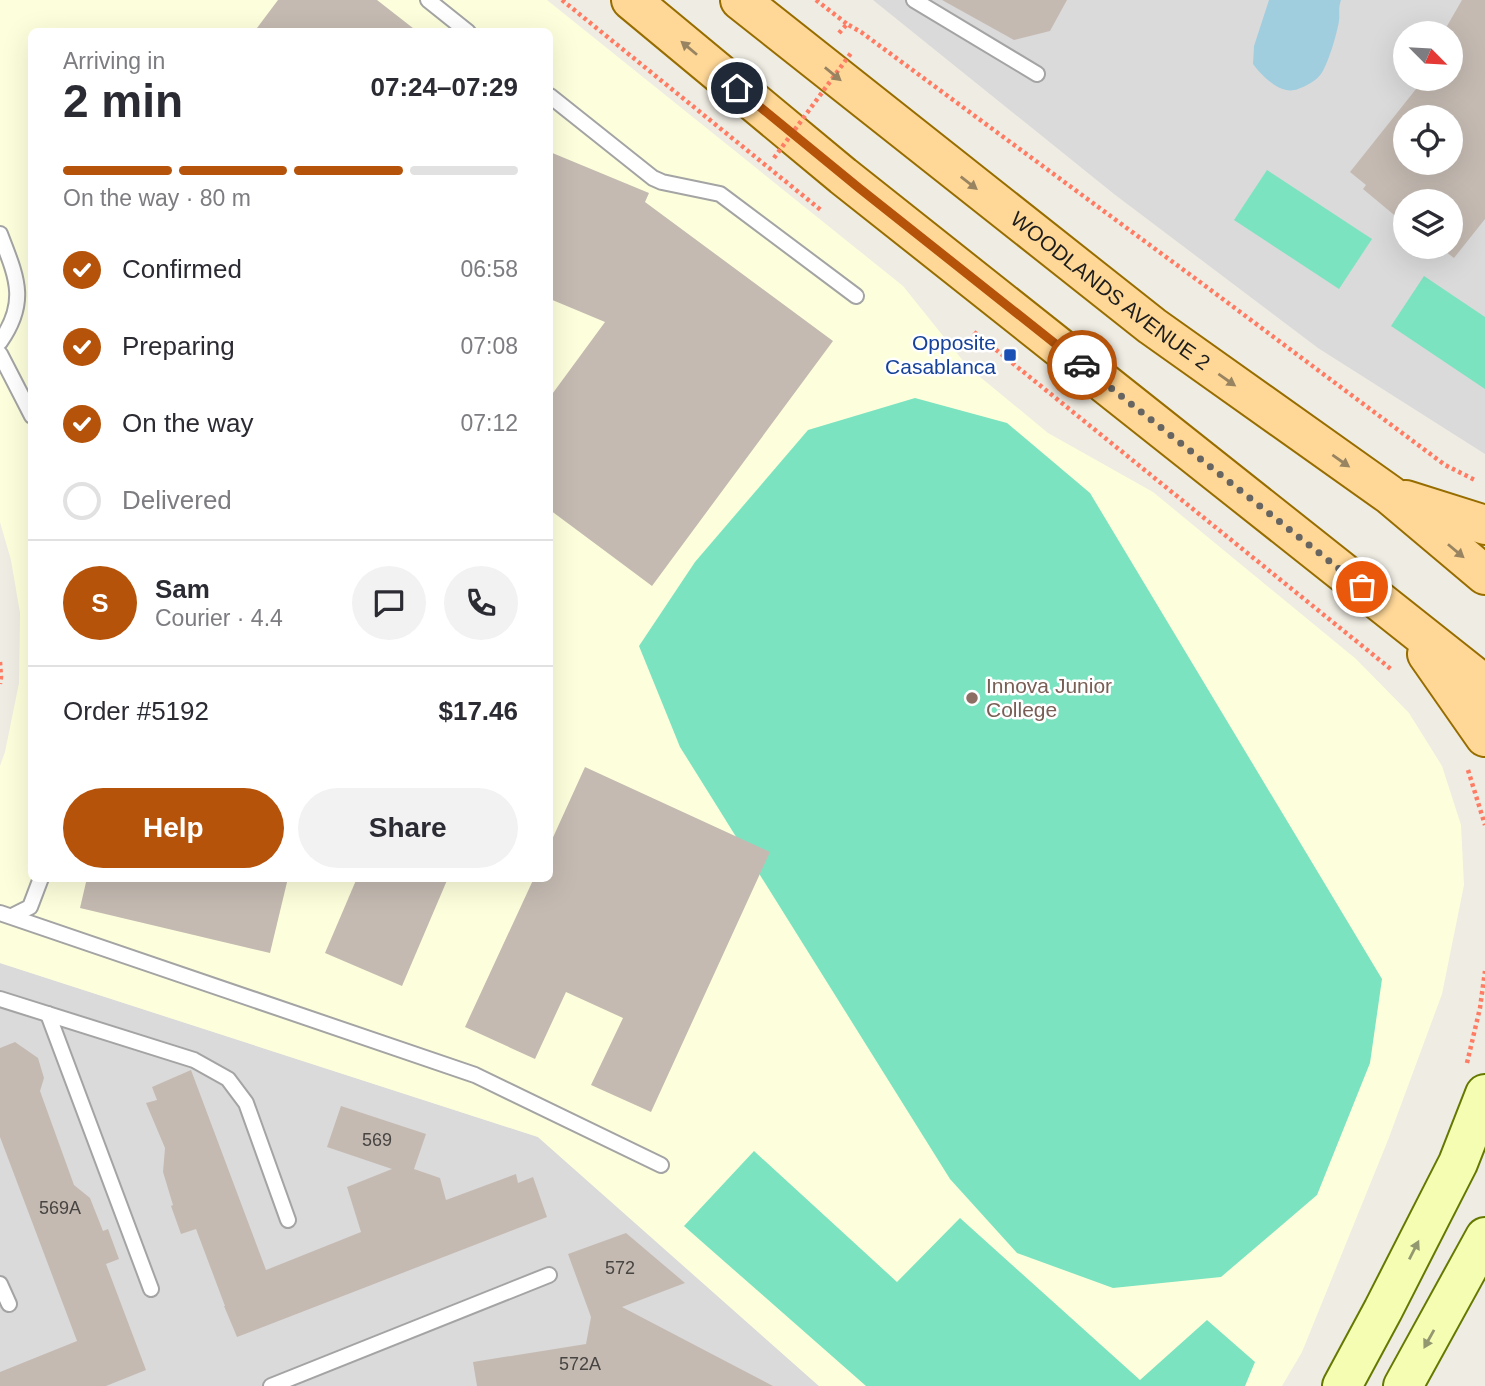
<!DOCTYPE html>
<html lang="en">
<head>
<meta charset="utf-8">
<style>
  body { margin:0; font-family:Arial,sans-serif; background:#f2f2f3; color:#2b2b33; height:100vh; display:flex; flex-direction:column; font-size:26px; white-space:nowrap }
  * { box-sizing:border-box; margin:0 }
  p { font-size:23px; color:#7c7c81 }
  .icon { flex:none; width:38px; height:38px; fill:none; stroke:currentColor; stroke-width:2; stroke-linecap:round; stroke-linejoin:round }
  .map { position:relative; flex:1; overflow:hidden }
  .drawer { position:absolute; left:28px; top:28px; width:525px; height:854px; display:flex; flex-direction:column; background:#fff; border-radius:10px; box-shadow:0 7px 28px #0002 }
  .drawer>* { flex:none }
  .needle { width:46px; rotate:114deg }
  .buttons { position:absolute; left:1393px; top:21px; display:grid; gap:14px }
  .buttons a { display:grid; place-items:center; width:70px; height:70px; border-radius:50%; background:#fff; box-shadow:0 7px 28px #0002; font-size:35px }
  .pin { position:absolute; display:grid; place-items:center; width:60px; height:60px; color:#fff; margin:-30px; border:4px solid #fff; border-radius:50%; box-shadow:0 2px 7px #0007 }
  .courier { position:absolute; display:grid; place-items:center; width:70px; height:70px; margin:-35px; border:5px solid #b45309; border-radius:50%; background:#fff; color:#222; box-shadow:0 2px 9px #0007 }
  .head em { font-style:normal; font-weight:600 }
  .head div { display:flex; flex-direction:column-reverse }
  .head { display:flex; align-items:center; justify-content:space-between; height:119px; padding:0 35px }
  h1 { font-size:46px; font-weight:600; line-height:52px }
  .bar { display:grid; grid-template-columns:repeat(4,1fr); gap:10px 7px; align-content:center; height:84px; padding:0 35px }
  .bar i { height:9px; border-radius:5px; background:#e1e1e2 }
  .bar .on { background:#b45309 }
  .bar p { grid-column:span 4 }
  .line { display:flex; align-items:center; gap:18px; padding:0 35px; border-top:2px solid #e1e1e2 }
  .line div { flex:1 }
  .round { display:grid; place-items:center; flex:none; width:74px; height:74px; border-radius:37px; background:#f2f2f3 }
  ol { padding:0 35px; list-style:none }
  li { display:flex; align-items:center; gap:21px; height:77px }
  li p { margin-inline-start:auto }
  li .icon { padding:7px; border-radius:50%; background:#b45309; color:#fff; stroke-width:4 }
  li:last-child { color:#7c7c81 }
  li i { width:38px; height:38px; border:4px solid #e1e1e2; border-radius:50% }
  .cta { display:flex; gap:14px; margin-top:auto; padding:14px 35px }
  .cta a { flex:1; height:80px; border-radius:42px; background:#b45309; color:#fff; font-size:28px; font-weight:600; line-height:80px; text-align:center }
  .cta a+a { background:#f2f2f3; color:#2b2b33 }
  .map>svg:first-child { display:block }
</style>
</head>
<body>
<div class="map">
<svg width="1485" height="1386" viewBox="0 0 1485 1386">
  <rect width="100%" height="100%" fill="#efece3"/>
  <g fill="#dbdada" fill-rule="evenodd">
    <path d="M873,0H1485V454L1318,348L1114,194ZM1405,33H1451V79H1405ZM1405,117H1451V163H1405ZM1405,201H1451V247H1405Z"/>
    <polygon points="0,963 538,1137 819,1386 0,1386"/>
  </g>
  <path fill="#fdffdc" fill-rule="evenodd" d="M0,0H547L903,286L968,367L1048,433L1153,492L1356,659L1409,713L1442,766L1461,825L1464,885L1442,994L1388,1140L1302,1352L1282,1386H819L538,1137L0,963V766L5,752L19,683L20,613L11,560L0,522ZM32,32H550V878H32Z"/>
  <g fill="#7ce3c0">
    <polygon points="1267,170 1372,239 1339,289 1234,220"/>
    <polygon points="1424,276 1485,317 1485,389 1391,326"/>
    <polygon points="915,398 1007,423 1090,493 1382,979 1370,1063 1317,1195 1221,1277 1113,1288 1017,1253 950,1179 680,747 639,646 695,562 808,430"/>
    <polygon points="754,1151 897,1282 960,1218 1140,1380 1207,1320 1255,1362 1245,1386 866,1386 684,1226"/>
  </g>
  <path fill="#a0cedf" d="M1269,0H1341C1338,8 1340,14 1339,21C1337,34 1328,64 1321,74C1316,81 1306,86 1298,89C1281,96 1262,76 1253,64L1254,46Z"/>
  <g fill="#c4bab2" fill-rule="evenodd">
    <polygon points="278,0 377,0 418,32 254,32"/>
    <polygon points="942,0 1067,0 1050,31 1014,40"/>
    <path d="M1462,0H1485V219L1454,258L1442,249L1439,251L1434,247H1451V201H1405V224L1363,189L1366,185L1350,172L1424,79H1451V33H1443ZM1405,117H1451V163H1405Z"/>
    <polygon points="550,152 649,193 645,202 833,341 652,586 550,510 550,397 605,322 550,299"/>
    <polygon points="585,767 770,852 651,1112 591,1085 623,1018 566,992 535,1059 465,1027 534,878 550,878 550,844"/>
    <polygon points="87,878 288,878 270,953 80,908"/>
    <polygon points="357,878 448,878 402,986 325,953"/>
    <polygon points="15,1042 38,1058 44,1078 40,1091 74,1185 90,1198 103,1231 108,1229 119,1259 106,1264 146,1370 106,1386 0,1386 0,1372 77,1341 0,1137 0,1048"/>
    <polygon points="191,1070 266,1270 361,1232 347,1187 392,1169 327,1147 341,1106 426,1134 414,1169 440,1178 446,1200 516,1174 518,1183 533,1177 547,1217 237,1337 224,1306 225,1306 196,1229 181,1234 171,1206 173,1205 163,1172 165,1148 146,1103 157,1100 152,1087"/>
    <polygon points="626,1233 685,1283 622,1307 773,1386 477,1386 473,1362 586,1344 591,1317 568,1254"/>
  </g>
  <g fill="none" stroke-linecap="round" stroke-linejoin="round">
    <g stroke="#a4a4a4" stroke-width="18">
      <g id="lane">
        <polyline points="428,0 468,32"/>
        <polyline points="914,0 1037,74"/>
        <polyline points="550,96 653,178 662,182 720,194 856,296"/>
        <path d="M0,234C16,276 29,301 0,342"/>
        <polyline points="0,354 32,416"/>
        <polyline points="0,913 475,1075 661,1165"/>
        <polyline points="12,916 30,907 41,878"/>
        <polyline points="0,999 194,1060 228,1079 246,1103 288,1220"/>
        <polyline points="48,1014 151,1289"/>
        <polyline points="0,1284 9,1304"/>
        <polyline points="271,1386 549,1275"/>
      </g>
    </g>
    <g stroke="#657900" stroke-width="42">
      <g id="secondary">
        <polyline points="1342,1386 1383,1310 1458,1163 1485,1094"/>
        <polyline points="1403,1386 1485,1237"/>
      </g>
    </g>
    <g stroke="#976d00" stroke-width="42">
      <g id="primary">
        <polyline points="631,0 843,176 1485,685"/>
        <path id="s1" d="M740,0L1152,326L1390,495L1485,575"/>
        <polyline points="1406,500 1485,525"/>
        <polyline points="1427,654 1485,737"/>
      </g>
    </g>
    <g stroke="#ff7c64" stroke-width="4.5" stroke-dasharray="3.5 3.5" stroke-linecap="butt">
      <polyline points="562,0 822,211"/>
      <polyline points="816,0 847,24"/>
      <polyline points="839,33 847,24 861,32 1204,285 1445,465 1475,480"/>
      <polyline points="974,332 1392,670"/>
      <polyline points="0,662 1,677 0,684"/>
      <polyline points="1468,770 1485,825"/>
      <polyline points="1467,1063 1480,1008 1485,971"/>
    </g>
    <use href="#lane" stroke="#fff" stroke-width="14"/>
    <use href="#secondary" stroke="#f5fdb3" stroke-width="38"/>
    <use href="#primary" stroke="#ffd898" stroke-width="38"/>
    <polyline stroke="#ff7c64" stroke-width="4.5" stroke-dasharray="3.5 3.5" stroke-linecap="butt" points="774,158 851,53"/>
  </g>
  <defs><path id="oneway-solid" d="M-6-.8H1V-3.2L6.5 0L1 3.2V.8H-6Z" transform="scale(1.75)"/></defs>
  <g fill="#998461">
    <use href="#oneway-solid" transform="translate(689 48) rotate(-140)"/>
    <use href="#oneway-solid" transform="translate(833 74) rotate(39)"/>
    <use href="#oneway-solid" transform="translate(969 183) rotate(38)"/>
    <use href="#oneway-solid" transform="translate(1227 380) rotate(35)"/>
    <use href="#oneway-solid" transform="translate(1341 461) rotate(35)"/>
    <use href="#oneway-solid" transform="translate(1456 551) rotate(40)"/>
  </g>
  <g fill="#949870">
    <use href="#oneway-solid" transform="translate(1414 1250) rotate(-63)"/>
    <use href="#oneway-solid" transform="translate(1429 1339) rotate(119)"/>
  </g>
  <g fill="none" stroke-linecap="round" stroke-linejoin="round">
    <polyline stroke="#666562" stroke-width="7" stroke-dasharray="0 12.6" points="1082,365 1362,587"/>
    <polyline stroke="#b45309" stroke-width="9" points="737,88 859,188 1082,365"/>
  </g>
  <rect fill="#1a4fb4" stroke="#fff" stroke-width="2.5" x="1003" y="348" width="14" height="14" rx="3.5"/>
  <circle fill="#8d6e63" stroke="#fff" stroke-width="2.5" cx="972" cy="698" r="7"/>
  <g text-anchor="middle" stroke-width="5" stroke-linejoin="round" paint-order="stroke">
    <g font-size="18" fill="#474442">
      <text x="377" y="1146">569</text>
      <text x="60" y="1214">569A</text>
      <text x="620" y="1274">572</text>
      <text x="580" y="1370">572A</text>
    </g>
    <g font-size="21" fill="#1d1d1d" stroke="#fff">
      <text dy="7" stroke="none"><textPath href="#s1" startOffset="471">WOODLANDS AVENUE 2</textPath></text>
    </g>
    <g font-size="21" fill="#164399" stroke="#fff" text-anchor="end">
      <text x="996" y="350">Opposite<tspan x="996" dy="24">Casablanca</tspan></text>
    </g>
    <g font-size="21" fill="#785e54" stroke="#fff" text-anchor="start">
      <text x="986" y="693">Innova Junior<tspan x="986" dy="24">College</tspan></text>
    </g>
  </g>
</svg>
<div class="buttons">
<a><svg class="needle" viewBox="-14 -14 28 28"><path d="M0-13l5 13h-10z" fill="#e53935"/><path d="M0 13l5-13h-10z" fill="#7c7c81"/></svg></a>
<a><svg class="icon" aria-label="locate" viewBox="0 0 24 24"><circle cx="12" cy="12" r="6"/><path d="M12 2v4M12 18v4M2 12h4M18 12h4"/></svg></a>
<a><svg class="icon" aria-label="layers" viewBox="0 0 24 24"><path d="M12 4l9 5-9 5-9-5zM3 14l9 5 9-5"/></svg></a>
</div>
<div class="pin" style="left:1362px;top:587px;background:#ea580c"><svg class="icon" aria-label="bag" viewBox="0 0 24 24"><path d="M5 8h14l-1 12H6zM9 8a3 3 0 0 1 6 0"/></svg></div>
<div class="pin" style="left:737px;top:88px;background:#1f2937"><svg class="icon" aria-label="home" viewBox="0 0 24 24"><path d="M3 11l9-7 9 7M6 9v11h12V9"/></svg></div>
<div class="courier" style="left:1082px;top:365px"><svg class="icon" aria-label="car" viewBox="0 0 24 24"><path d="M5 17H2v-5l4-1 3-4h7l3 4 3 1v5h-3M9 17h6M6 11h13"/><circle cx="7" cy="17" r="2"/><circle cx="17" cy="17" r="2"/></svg></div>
<section class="drawer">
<div class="head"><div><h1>2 min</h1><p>Arriving in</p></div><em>07:24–07:29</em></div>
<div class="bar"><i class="on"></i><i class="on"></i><i class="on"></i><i></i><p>On the way · 80 m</p></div>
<ol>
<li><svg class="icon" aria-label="check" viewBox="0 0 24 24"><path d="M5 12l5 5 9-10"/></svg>Confirmed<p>06:58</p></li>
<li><svg class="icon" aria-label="check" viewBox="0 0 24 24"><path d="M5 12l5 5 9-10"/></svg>Preparing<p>07:08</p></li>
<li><svg class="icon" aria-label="check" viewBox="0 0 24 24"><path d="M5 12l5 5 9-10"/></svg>On the way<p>07:12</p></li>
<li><i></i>Delivered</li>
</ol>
<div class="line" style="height:126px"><b class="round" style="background:#b45309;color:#fff">S</b><div><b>Sam</b><p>Courier · 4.4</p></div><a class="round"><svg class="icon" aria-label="chat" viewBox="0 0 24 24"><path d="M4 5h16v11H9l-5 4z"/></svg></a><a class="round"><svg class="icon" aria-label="phone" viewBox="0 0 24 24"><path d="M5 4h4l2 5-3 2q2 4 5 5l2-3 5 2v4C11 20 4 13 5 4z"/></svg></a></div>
<div class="line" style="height:91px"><div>Order #5192</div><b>$17.46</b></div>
<div class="cta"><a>Help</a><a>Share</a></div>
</section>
</div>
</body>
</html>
